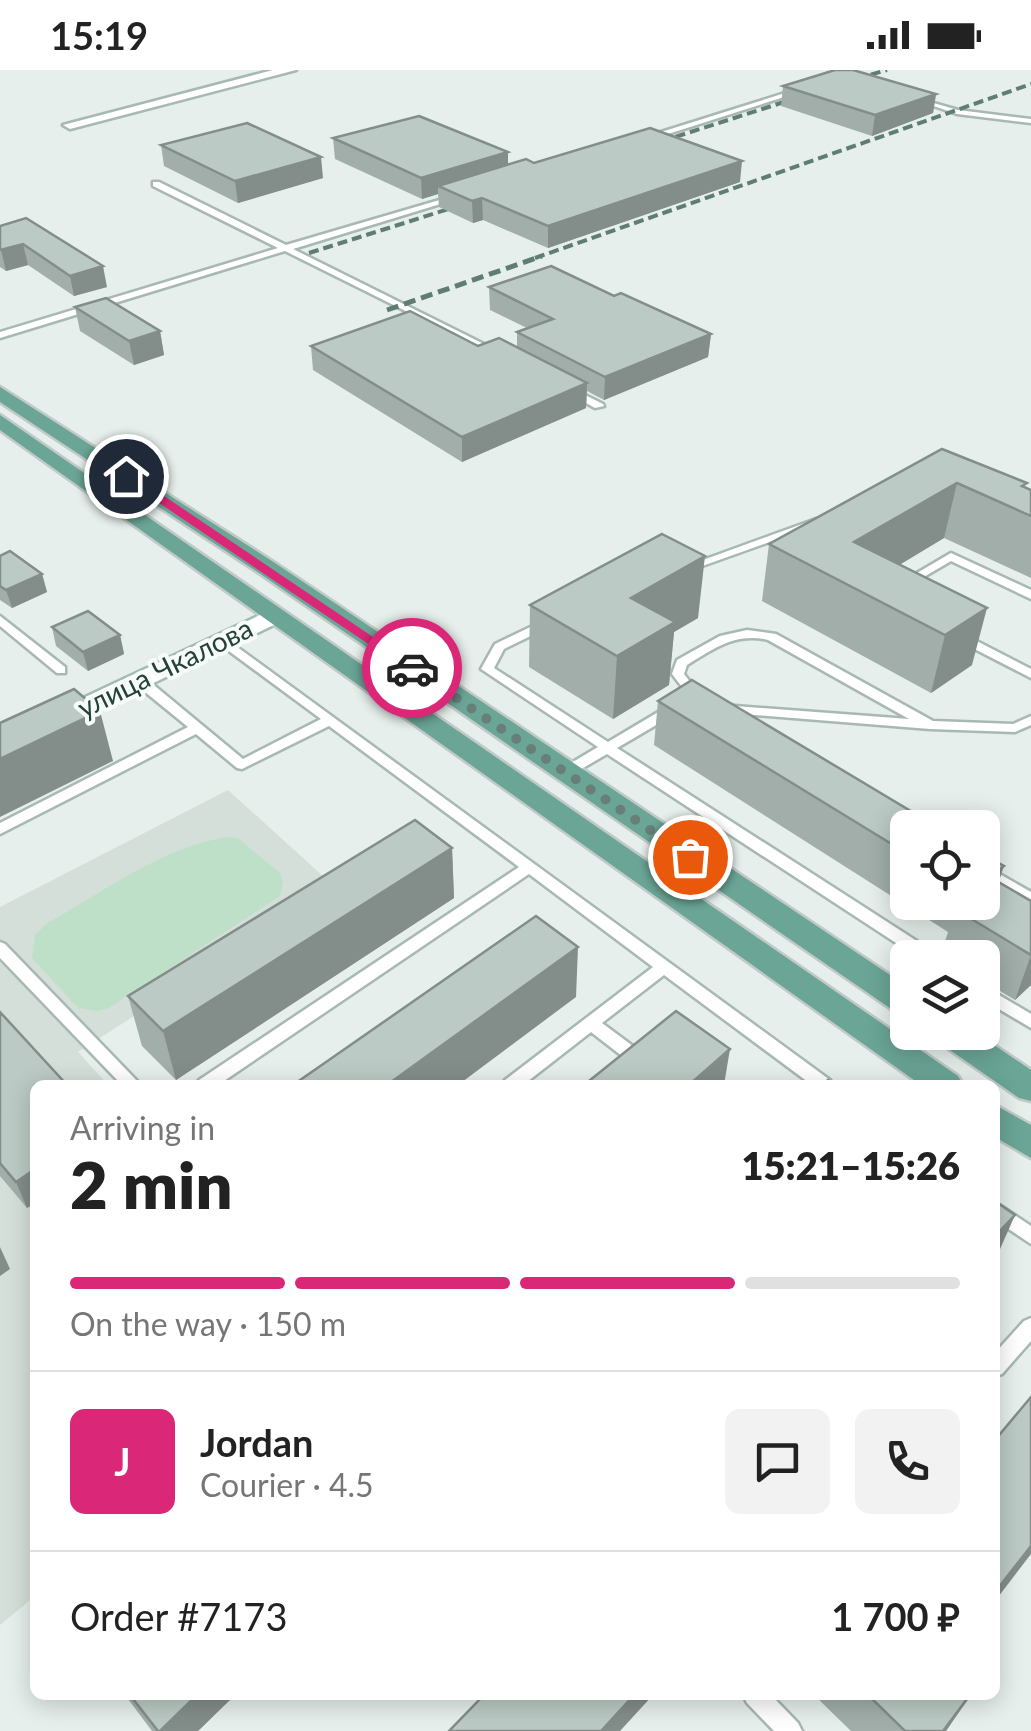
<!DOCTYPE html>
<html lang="en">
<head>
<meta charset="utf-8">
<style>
  body { margin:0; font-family:Lato,sans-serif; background:#f2f2f2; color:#222; height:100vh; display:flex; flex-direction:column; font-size:38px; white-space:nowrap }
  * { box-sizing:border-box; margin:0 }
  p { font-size:32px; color:#767676 }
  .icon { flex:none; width:55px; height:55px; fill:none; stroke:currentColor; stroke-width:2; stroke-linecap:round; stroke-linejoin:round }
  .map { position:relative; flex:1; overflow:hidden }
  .sheet { position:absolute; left:30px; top:1010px; width:970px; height:620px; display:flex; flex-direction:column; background:#fff; border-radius:15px; box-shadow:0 5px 25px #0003 }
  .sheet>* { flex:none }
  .controls { position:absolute; left:890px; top:740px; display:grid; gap:20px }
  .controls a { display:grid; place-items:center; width:110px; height:110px; border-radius:15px; background:#fff; box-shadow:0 5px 25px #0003; font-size:50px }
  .pin { position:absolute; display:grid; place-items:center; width:85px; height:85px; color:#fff; margin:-42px; border:5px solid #fff; border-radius:50%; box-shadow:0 2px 10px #0007 }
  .courier { position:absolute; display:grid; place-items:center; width:100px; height:100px; margin:-50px; border:8px solid #db2777; border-radius:50%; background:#fff; color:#222; box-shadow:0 2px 12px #0007 }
  .summary em { font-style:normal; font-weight:800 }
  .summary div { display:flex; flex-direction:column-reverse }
  .summary { display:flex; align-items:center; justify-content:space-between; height:170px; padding:0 40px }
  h1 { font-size:65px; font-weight:800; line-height:75px }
  .bar { display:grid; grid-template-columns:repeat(4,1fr); gap:15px 10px; align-content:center; height:120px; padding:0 40px }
  .bar i { height:12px; border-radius:8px; background:#e0e0e0 }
  .bar .current { background:#db2777 }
  .bar p { grid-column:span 4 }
  .line { display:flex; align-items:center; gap:25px; padding:0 40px; border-top:2px solid #e0e0e0 }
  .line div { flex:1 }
  .round { display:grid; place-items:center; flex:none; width:105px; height:105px; border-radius:15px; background:#f2f2f2 }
  .status { display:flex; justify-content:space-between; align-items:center; height:70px; padding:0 50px; background:#fff; direction:ltr }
  .status svg { height:28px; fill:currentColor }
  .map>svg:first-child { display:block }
</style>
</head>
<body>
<div class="status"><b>15:19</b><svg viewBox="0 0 49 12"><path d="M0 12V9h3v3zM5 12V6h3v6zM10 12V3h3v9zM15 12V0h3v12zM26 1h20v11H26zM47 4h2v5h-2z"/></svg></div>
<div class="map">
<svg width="1031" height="1661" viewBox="0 0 1031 1661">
  <rect width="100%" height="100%" fill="#e6efeb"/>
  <polygon fill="#d4dfda" points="228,720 335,817 78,982 108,1015 35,1015 35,1526 0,1555 0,837"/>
  <path fill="#bfe0c8" d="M226,767L239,769L280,803L283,811L280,826L109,938L97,941L78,938L32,888L35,865L46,854C103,822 161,778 226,767Z"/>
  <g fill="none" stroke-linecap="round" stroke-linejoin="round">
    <g stroke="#a8b8b2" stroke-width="5">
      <g id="lane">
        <polygon points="801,18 803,21 649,70 642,68"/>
        <polygon points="916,28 958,40 1031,49 1031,53 957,44 916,30"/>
        <polygon points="153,112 159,112 286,175 460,124 460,128 293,179 502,283 494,285 285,181 0,268 0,262 278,178 153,116"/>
        <polygon points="571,318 603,334 604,336 595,338 568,323 566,321"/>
        <polygon points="816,449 820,450 820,454 691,500 683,500 681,498"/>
        <polygon points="951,483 1031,520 1031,529 951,491 910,515 906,517 900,513"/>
        <polygon points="0,546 65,597 65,603 57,603 0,556"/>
        <polygon points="545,550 549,551 549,557 504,579 494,598 608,672 665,638 675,638 677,641 675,644 617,678 937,884 939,888 919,888 607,684 571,705 561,705 559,702 561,699 598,677 481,599 495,574"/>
        <path d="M747,560L776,564L933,651L1013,654L1031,646V655L1015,662L930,659L717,642L715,639L717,636L722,635L909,649L768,570C736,562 713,579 687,595L684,604L694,617L688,631H678L677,628L682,617L672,604L677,590L720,566Z"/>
        <polygon points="961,563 1031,599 1031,608 957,570 957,564"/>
        <polygon points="222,566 830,1010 832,1015 812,1015 664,905 602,953 649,988 651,993 628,1015 608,1015 631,993 591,962 523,1015 503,1015 505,1010 653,897 529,804 218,1015 197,1015 199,1010 519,797 329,656 242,699 237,698 196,664 0,764 0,753 188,657 134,613 134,607 144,607 243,689 321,649 218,573 218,567"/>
        <polygon points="982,794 1031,822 1031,834 982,806"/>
        <polygon points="0,872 5,874 141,1015 122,1015 0,888"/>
        <polygon points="982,915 1031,944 1031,958 982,929"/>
        <polygon points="995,1132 1031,1156 1031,1174 995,1150"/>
        <polygon points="1031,1248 1031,1271 1002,1304 995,1306 995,1283 1024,1251"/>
        <polygon points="743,1625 771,1625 798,1653 802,1661 774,1661 747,1633"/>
      </g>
    </g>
    <g stroke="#a8b8b2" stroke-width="5">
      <polygon id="street" points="273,0 296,0 70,59 63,55"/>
    </g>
    <g stroke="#a4bbb3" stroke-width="5">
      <polygon id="secondary" points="275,538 287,545 284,550 0,687 0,667"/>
    </g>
    <g stroke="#c2cac8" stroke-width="5">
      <g id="primary">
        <polygon points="0,317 275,493 908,917 908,946 897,943 259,503 0,332"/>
        <polygon points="0,345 958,1006 963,1015 921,1015 0,360"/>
        <polygon points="933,962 975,962 1031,1000 1031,1031 1019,1028 937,971"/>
        <polygon points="995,1035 1031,1055 1031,1088 995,1067"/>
      </g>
    </g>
    <use href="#lane" fill="#fff" fill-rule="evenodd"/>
    <use href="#street" fill="#fff" fill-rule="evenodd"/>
    <use href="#secondary" fill="#fff" fill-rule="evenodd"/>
    <use href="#primary" fill="#6aa596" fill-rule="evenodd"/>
    <g stroke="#5f7d75" stroke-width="4" stroke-dasharray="10 5" stroke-linecap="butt">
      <polyline points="842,13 887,0"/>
      <polyline points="647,76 809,24"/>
      <polyline points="309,183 471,132"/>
      <polyline points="535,188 1031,14"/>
    </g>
    <polyline stroke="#5f7d75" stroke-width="5" stroke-dasharray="12 6" stroke-linecap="butt" points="387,240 542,186"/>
  </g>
  <g fill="#a1aea9">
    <polygon points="783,16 936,24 933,43 872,66 781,36"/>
    <polygon points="333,68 508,82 508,95 534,93 740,112 548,178 483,150 473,153 439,137 438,124 422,129 335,89"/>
    <polygon points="161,75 323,108 238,133 164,96"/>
    <polygon points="0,156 107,217 74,226 28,195 6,201 0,197"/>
    <polygon points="489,217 614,226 711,264 708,287 604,330 587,321 586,338 462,392 313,300 311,276 517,277 517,262 527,258 490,240"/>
    <polygon points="75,237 160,261 164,285 134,295 80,261"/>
    <polygon points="942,379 1031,420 1031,508 944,468 900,494 972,595 931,623 762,531 769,474"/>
    <polygon points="0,486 42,504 47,522 12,538 0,530"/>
    <polygon points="530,535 698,548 674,562 669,615 613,649 529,597"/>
    <polygon points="52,557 120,565 124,584 88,601 56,576"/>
    <polygon points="658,631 908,758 908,832 982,832 999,812 1031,831 1031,915 1015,930 982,910 982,888 947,888 941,884 948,862 654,675"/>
    <polygon points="452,778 454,828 176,1010 142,976 128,926"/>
    <polygon points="0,942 35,1015 35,1133 27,1138 0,1106"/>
    <polygon points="125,1625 235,1625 198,1661 152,1661"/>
    <polygon points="814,1625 971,1625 946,1661 851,1661"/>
  </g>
  <g fill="#838d89">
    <polygon points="936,24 933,43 872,66 875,45"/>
    <polygon points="508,82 508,103 438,116 438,124 422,129 421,108"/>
    <polygon points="321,87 323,108 238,133 235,111"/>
    <polygon points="742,91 740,112 548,178 548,156"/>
    <polygon points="482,128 483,150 473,153 472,131"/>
    <polygon points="23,174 28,195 6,201 1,180"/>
    <polygon points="103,196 107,217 74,226 70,206"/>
    <polygon points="160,261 164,285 134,295 129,271"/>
    <polygon points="711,264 708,287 604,330 605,307"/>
    <polygon points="587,313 586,338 462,392 462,367"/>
    <polygon points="957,413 944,468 858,520 854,472"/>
    <polygon points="705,486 698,548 674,562 669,615 613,649 617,586 631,528"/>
    <polygon points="42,504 47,522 12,538 6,520"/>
    <polygon points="987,538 972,595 931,623 945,565"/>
    <polygon points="120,565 124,584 88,601 83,582"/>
    <polygon points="100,641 113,691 0,747 0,689"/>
    <polygon points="452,778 454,828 176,1010 163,961"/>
    <polygon points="1004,796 989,841 990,807"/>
    <polygon points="578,877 576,927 458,1015 387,1015"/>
    <polygon points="1031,885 1031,915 1015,930"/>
    <polygon points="730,979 724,1015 689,1015"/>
    <polygon points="35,1099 35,1133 27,1138 16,1112"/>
    <polygon points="1015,1145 997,1186 995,1188 995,1166"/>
    <polygon points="0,1177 10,1199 0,1206"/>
    <polygon points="1031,1476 1031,1484 995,1531 995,1522"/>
    <polygon points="197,1625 235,1625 198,1661 160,1661"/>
    <polygon points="634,1625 653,1625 620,1661 601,1661"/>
    <polygon points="970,1625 946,1661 943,1661"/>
  </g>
  <g fill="#bbcac4" stroke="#838d89" stroke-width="2.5">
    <polygon points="835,0 853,0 936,24 875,45 783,16"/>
    <polygon points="419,46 508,82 421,108 333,68"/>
    <polygon points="247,53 321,87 235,111 161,75"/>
    <polygon points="650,58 742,91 548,156 482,128 472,131 438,116 526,89 534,93"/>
    <polygon points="26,148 103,196 70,206 23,174 0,180 0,156"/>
    <polygon points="551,196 614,226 621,223 711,264 605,307 517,262 553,249 489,217"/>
    <polygon points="106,228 160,261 129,271 75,237"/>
    <polygon points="410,241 478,276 499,268 587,313 462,367 311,276"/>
    <polygon points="942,379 1027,413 1022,416 1031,420 1031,446 957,413 854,472 987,538 945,565 769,474"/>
    <polygon points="662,464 705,486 631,528 675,552 617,586 530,535"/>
    <polygon points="10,481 42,504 6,520 0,516 0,486"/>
    <polygon points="88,541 120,565 83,582 52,557"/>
    <polygon points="692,610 939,758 908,758 908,784 658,631"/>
    <polygon points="74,619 100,641 0,689 0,653"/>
    <polygon points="415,750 452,778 163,961 128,926"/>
    <polygon points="982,784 1004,796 990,807 1031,831 1031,885 955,839 961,832 982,832"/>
    <polygon points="536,846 578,877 387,1015 293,1015"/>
    <polygon points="676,941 730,979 689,1015 584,1015"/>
    <polygon points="0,942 67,1015 35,1015 35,1099 16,1112 0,1093"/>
    <polygon points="828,1010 836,1015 822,1015"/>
    <polygon points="995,1131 1015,1145 995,1166"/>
    <polygon points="1031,1327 1031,1476 995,1522 995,1370"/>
    <polygon points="130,1625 197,1625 160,1661 158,1661"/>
    <polygon points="484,1625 634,1625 601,1661 449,1661"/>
    <polygon points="868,1625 970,1625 943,1661 905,1661"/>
  </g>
  <polygon fill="#db2777" points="126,402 130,403 419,598 407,600 122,408"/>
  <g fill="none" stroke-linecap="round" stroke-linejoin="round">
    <polyline stroke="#687f78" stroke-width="10" stroke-dasharray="0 18" points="412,598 690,787"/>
  </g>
  <g text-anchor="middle" stroke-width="8" stroke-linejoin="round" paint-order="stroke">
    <g font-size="28" fill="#24423a" stroke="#f7fbf9">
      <text transform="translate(165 598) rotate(-26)" y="10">улица Чкалова</text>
    </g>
  </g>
</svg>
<div class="controls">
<a><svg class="icon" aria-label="locate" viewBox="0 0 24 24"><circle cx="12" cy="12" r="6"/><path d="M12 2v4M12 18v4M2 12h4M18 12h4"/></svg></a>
<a><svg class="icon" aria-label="layers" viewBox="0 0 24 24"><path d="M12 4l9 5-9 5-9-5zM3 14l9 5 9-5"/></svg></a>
</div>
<div class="pin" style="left:690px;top:787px;background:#ea580c"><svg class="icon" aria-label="bag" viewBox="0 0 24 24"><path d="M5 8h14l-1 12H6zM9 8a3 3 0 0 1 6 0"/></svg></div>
<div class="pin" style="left:126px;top:406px;background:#1f2937"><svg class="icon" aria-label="home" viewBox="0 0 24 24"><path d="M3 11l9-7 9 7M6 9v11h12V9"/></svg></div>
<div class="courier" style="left:412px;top:598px"><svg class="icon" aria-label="car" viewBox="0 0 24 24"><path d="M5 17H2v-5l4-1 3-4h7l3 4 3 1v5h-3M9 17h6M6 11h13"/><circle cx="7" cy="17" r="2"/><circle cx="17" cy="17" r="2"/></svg></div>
<section class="sheet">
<div class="summary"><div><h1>2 min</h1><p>Arriving in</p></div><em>15:21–15:26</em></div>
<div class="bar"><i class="current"></i><i class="current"></i><i class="current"></i><i></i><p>On the way · 150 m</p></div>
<div class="line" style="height:180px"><b class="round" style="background:#db2777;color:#fff">J</b><div><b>Jordan</b><p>Courier · 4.5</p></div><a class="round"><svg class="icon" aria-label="chat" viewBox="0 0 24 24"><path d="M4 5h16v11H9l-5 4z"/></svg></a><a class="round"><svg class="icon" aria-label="phone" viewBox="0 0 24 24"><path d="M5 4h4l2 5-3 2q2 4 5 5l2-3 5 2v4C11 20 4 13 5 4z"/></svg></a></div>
<div class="line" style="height:130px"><div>Order #7173</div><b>1 700 ₽</b></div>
</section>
</div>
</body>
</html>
